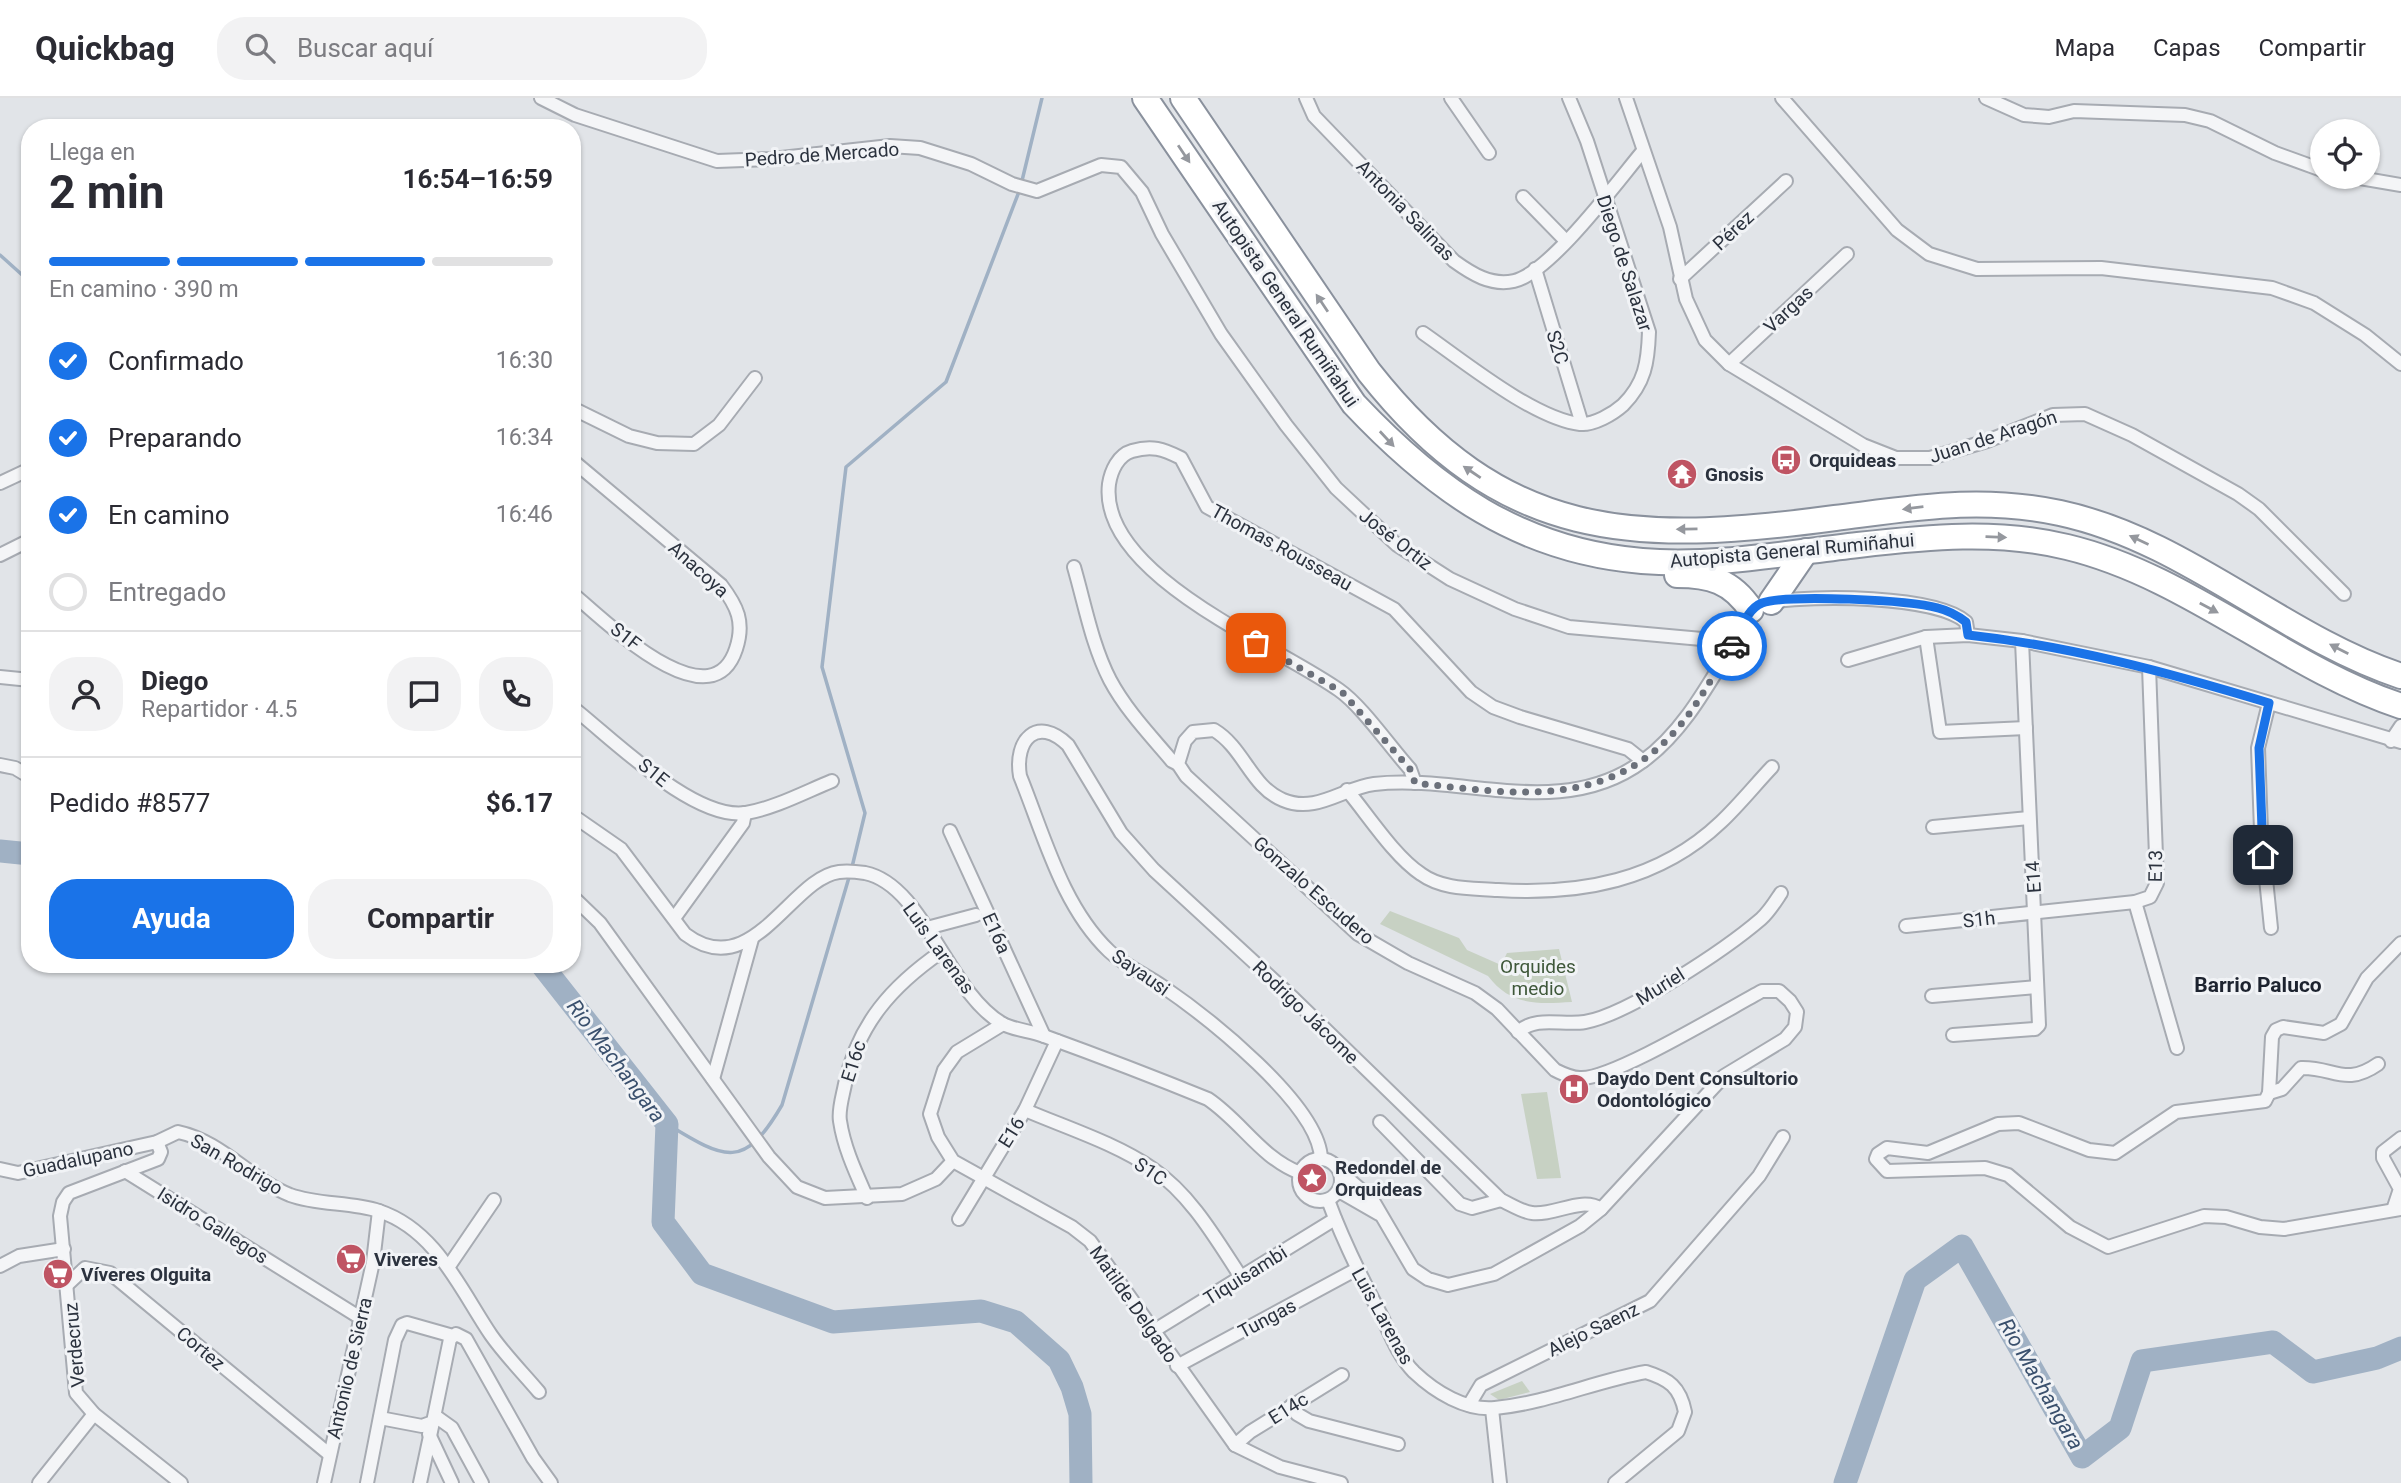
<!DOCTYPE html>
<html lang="es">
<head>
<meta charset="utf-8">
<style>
  body { margin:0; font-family:Roboto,sans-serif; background:#f2f2f3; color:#2b2b33; height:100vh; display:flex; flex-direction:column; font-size:26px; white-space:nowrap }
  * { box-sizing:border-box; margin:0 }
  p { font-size:23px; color:#7c7c81 }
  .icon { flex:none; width:38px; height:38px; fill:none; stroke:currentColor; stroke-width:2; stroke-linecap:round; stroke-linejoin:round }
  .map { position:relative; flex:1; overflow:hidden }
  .panel { position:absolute; left:21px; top:21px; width:560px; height:854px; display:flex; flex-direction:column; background:#fff; border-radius:28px; box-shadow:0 2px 5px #0004 }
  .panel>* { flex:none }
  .controls { position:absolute; left:2310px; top:21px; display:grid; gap:14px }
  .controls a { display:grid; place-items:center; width:70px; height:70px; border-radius:50%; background:#fff; box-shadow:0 2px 5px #0004; font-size:35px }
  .pin { position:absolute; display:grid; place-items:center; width:60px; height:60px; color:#fff; margin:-30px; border-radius:14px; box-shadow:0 4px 10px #0006 }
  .courier { position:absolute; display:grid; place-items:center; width:70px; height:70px; margin:-35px; border:5px solid #1a73e8; border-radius:50%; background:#fff; color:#222; box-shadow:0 2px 9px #0007 }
  .summary em { font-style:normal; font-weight:700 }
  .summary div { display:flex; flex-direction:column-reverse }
  .summary { display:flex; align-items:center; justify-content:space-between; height:119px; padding:0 28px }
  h1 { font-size:46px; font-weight:700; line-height:52px }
  .bar { display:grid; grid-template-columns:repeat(4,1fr); gap:10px 7px; align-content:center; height:84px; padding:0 28px }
  .bar i { height:9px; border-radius:5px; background:#e1e1e2 }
  .bar .current { background:#1a73e8 }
  .bar p { grid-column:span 4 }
  .line { display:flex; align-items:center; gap:18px; padding:0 28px; border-top:2px solid #e1e1e2 }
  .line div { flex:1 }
  .round { display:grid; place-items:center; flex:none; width:74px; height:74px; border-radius:28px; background:#f2f2f3 }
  ol { padding:0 28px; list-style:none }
  li { display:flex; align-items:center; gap:21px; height:77px }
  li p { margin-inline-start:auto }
  li .icon { padding:7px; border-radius:50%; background:#1a73e8; color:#fff; stroke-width:4 }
  li:last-child { color:#7c7c81 }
  li i { width:38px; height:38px; border:4px solid #e1e1e2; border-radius:50% }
  .button { display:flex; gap:14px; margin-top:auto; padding:14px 28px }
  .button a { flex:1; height:80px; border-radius:28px; background:#1a73e8; color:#fff; font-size:28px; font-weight:700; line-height:80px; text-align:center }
  .button a+a { background:#f2f2f3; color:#2b2b33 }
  header { display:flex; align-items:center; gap:42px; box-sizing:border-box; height:98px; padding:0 35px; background:#fff; border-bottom:2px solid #e1e1e2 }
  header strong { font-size:33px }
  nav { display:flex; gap:38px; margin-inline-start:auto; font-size:24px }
  .search { width:490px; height:63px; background:#f2f2f3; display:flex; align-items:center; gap:18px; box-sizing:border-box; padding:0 24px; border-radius:28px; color:#7c7c81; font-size:26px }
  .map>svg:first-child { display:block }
</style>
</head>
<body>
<header>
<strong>Quickbag</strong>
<div class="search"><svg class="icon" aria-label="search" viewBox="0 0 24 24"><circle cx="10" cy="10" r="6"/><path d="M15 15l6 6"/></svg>Buscar aquí</div>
<nav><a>Mapa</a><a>Capas</a><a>Compartir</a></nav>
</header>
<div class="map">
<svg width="2401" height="1385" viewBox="0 0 2401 1385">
  <rect width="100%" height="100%" fill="#e1e4e8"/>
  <g fill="#c7d1c3">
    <path d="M1390,813L1459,840L1467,852L1501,867L1507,855L1559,851L1572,904C1537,906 1511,908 1488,878L1380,826Z"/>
    <polygon points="1547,994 1561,1080 1537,1081 1521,996"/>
    <polygon points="1522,1283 1530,1294 1499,1302 1490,1296"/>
  </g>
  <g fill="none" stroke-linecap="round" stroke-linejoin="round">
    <g stroke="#a0b1c4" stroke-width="3.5">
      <polyline points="0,157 30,184"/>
      <polyline points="852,769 865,715 822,569 846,369 946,284 1020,91 1042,0"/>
      <path d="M667,1026C726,1062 744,1072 782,1007L850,776"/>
    </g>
    <g stroke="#a0b1c4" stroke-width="23">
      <polyline points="0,753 30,756"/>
      <polyline points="541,866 667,1026 663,1124 702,1176 833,1224 981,1213 1016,1224 1059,1262 1072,1289 1080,1316 1081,1385"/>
      <polyline points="1845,1385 1915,1182 1962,1148 2082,1359 2120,1330 2142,1263 2273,1244 2313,1274 2377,1260 2401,1250"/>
    </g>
    <g stroke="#a7abb2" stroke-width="16">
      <g id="street">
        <polyline points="541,0 575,17 717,63 772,61 890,48 920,50 971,66 1012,86 1037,93 1101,67 1121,69 1142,94 1162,136 1221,236 1286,327 1336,390 1397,447 1450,481 1515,511 1569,529 1735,544"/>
        <path d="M1306,0L1314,18L1454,163C1472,176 1491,188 1514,183C1550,175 1617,84 1643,53"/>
        <polyline points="1451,0 1489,55"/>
        <polyline points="1626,0 1670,129 1686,201 1705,242 1729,266 1863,347 1896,360 1930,360 1987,343 2053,317 2085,316 2132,337 2238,396 2259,411 2344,496"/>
        <polyline points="1782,0 1897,132 1929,156 1977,171 2101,170 2272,190 2314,205 2365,237 2401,266"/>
        <polyline points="1986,0 2024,17 2049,19 2074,13 2185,17 2210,23 2275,55 2322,72"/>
        <polyline points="2354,79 2401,87"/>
        <polyline points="1523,99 1566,143"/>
        <polyline points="1535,171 1582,326"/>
        <polyline points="1680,181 1786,83"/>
        <path d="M1423,235C1462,262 1534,321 1580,326C1594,327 1613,316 1623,307C1645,285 1648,264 1649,234L1587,43L1569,0"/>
        <polyline points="1729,266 1847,156"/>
        <polyline points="572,310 629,338 657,345 694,346 719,327 755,280"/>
        <path d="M572,362L721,487C737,508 745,524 736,551C711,627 605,523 572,495"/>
        <polyline points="0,385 30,371"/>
        <polyline points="0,457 30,442"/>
        <path d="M1074,469C1085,507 1092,547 1110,582C1126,612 1150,637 1172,663L1178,666"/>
        <path d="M1771,504C1813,497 1935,497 1966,524L1968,537"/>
        <polyline points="1926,539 1940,634 2026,630"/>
        <polyline points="1848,562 1926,539 1968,537 2022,543 2149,569 2401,644"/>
        <polyline points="0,579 30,582"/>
        <polyline points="2269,605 2258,650 2261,732 2271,830"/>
        <path d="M572,609C613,641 694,723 746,715C775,710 805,694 832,683"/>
        <polyline points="2391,643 2401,628"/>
        <polyline points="0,667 15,670 30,679"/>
        <path d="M1415,685L1410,671C1390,649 1362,608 1339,592C1278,548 1098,477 1109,386C1111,373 1118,357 1132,353C1152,347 1163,351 1181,360L1207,409L1394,511L1471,594L1493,609L1520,619L1628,651L1643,663"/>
        <path d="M1347,692C1368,717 1394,758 1421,776C1443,792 1473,790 1498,792C1580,797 1659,783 1721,724C1739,707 1755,687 1772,669"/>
        <path d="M572,717L621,751L685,836C752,887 791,780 839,774C846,773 858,774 865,775C924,787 948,895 1003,926C1015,932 1031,933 1044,938C1099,958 1154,979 1208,1001C1242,1024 1261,1060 1300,1075"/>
        <polyline points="1933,729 2029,720"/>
        <polyline points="950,733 1044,938"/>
        <polyline points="572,798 600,825 769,1059 797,1089 825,1100 902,1096 936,1081 953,1063"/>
        <polyline points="2135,804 2177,950"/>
        <polyline points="675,819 743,725 745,715"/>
        <polyline points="1906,828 2135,804 2150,799 2157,785 2149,569"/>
        <polyline points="927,830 976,817"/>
        <polyline points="2401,845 2367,880 2341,926 2324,935 2283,929 2276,932 2272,939 2269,995 2265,1003 2176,1014 2115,1055 2089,1052 2019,1025 1998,1026 1928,1055 1887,1050 1878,1056 1876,1061 1887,1073 1985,1070 2008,1077 2070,1129 2108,1149 2204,1118 2226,1119 2260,1129 2284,1131 2401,1111"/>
        <polyline points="1932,898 2037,889"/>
        <polyline points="1003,926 957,954 944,972 930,1016 938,1039 953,1063 1072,1129 1090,1143 1235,1347 1280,1369 1341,1385"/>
        <path d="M1518,934C1537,917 1562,928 1585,924C1629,916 1726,851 1761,821C1769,814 1775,804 1781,795"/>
        <polyline points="1953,937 2035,931 2039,927 2022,543"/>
        <polyline points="713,981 752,841"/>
        <path d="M2269,995L2282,991L2301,970C2334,969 2345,989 2378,966"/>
        <path d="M1025,1012C1067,1030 1115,1045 1153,1071C1191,1097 1216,1141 1241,1179"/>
        <polyline points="1380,1024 1460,1106 1472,1110 1501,1102"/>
        <polyline points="157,1044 161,1054 158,1061 69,1095 63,1104 60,1118 76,1295 94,1316 181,1385"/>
        <circle cx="1320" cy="1082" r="21"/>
        <path d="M1321,1061C1320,1007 1206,918 1162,888C1146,877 1124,867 1109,853C1062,808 1044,737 1020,678C1014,642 1037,617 1068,647L1121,735L1154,772L1294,901L1501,1102C1510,1106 1522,1114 1532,1115C1555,1118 1581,1098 1601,1111"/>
        <path d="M0,1071L18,1075L157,1044L178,1034C221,1043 250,1081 290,1097C317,1107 351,1104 379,1113C436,1132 460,1191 491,1237C505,1257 523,1275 539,1294"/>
        <polyline points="125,1073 359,1219"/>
        <path d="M1340,1074L1372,1101L1413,1171L1428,1181L1448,1187L1494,1176L1580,1128L1601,1111L1724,978L1785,941L1795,929L1797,914L1790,903L1779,893H1762C1728,911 1612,982 1580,980C1571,980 1563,976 1555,972L1497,911L1475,895L1408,865L1358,836L1186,678L1178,666L1185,643L1193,634L1214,632C1244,650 1251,689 1283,702C1316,716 1343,690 1374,686C1464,676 1562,723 1643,663C1683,634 1708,587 1733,546C1740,535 1744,518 1754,510"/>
        <polyline points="1339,1093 1379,1116"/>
        <path d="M867,1100C856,1075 844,1050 840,1023C838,1012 843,997 845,986C858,926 892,888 941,854"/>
        <path d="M1328,1102C1343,1143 1362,1181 1382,1219C1391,1238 1399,1259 1414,1274C1435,1294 1466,1313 1495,1310C1548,1305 1595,1283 1646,1274C1669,1281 1680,1289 1685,1314L1678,1333L1615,1385"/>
        <polyline points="2393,1112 2400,1091 2383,1060 2383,1054 2401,1040"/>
        <polyline points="959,1121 1025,1012 1057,943"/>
        <polyline points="0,1168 19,1158 64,1151"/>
        <polyline points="449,1168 494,1102"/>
        <polyline points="68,1186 85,1170 110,1175 329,1356"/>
        <polyline points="1155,1232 1335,1121"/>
        <polyline points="1177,1268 1357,1171"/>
        <polyline points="1292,1307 1297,1316 1309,1323 1398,1346"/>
        <polyline points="1469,1307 1481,1287 1650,1203 1759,1078 1783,1039"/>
        <polyline points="1492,1311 1500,1385"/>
        <polyline points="380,1320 422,1328 433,1324 450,1241 456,1236 466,1241 533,1360 551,1385"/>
        <polyline points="429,1336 452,1385"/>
        <polyline points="1235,1347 1250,1334 1342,1277"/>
        <polyline points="39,1385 94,1316"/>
        <polyline points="324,1385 373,1164 379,1113"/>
        <polyline points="367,1385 395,1242 402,1227 407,1225 453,1238"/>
        <polyline points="420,1385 433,1324 438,1320 452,1330 482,1385"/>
      </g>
    </g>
    <g stroke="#8a919d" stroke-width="28">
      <g id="highway">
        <path d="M1145,0L1354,306C1435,392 1520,453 1642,463C1713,469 1787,455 1858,447C1927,439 1998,432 2067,449C2188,478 2284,569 2401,608"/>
        <path d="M1183,0L1369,274C1503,444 1634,447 1835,420C1915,410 1980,398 2060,415C2186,442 2281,538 2401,578"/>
        <path d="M1677,477C1710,477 1732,483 1751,512"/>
        <polyline points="1771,504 1806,453"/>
      </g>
    </g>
    <use href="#street" stroke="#f4f5f7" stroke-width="12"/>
    <use href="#highway" stroke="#fff" stroke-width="24"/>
  </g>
  <defs><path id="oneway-solid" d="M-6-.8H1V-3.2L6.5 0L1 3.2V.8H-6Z" transform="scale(1.75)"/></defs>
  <g fill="#95989e">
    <use href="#oneway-solid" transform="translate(1184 56) rotate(56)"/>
    <use href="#oneway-solid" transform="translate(1322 205) rotate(-124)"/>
    <use href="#oneway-solid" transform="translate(1387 341) rotate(47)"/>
    <use href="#oneway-solid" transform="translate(1472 374) rotate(-146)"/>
    <use href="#oneway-solid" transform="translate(1913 410) rotate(173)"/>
    <use href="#oneway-solid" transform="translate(1687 431) rotate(179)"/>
    <use href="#oneway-solid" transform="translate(1996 439) rotate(2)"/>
    <use href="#oneway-solid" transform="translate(2139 442) rotate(-155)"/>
    <use href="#oneway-solid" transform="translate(2209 510) rotate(28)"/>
    <use href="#oneway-solid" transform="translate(2339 551) rotate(-153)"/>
  </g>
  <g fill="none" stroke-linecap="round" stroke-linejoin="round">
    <path stroke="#6b707a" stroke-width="7" stroke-dasharray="0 12.6" d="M1256,545L1342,594L1410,671L1415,685C1514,696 1611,713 1682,625C1701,602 1715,573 1732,548"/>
    <path stroke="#1a73e8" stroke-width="9" d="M1732,548C1741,535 1745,512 1762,505C1789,496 1909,502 1938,510C1950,513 1957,517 1966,524L1968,537C2071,548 2170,575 2269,605L2259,650L2263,757"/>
  </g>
  <defs>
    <g id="bus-disc" transform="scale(1.575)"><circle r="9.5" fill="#bf5463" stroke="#f1f3f6"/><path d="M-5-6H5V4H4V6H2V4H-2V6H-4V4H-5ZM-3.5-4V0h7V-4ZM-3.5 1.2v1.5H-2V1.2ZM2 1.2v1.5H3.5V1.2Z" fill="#fff"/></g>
    <g id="temple-disc" transform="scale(1.575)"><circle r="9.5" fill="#bf5463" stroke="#f1f3f6"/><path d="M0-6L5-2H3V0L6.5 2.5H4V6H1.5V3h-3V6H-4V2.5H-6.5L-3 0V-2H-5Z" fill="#fff"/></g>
    <g id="hospital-disc" transform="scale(1.575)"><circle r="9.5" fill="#bf5463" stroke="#f1f3f6"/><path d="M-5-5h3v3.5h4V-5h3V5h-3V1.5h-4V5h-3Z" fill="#fff"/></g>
    <g id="sight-disc" transform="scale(1.575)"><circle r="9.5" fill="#bf5463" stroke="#f1f3f6"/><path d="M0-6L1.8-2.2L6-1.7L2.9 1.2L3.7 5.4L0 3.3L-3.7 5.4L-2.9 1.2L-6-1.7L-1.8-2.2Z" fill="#fff"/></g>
    <g id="supermarket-disc" transform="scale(1.575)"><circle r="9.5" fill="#bf5463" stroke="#f1f3f6"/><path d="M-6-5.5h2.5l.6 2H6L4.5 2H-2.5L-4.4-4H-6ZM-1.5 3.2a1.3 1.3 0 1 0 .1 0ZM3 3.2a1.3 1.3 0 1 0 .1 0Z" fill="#fff"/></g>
  </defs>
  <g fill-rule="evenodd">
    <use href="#bus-disc" x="1786" y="362"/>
    <use href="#temple-disc" x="1682" y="376"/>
    <use href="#hospital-disc" x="1574" y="991"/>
    <use href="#sight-disc" x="1312" y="1080"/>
    <use href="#supermarket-disc" x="351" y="1161"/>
    <use href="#supermarket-disc" x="58" y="1176"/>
  </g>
  <g text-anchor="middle" stroke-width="6" stroke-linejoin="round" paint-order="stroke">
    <g font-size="19" fill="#2b323e" stroke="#f1f3f6">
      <text transform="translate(822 56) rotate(-4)" y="7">Pedro de Mercado</text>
      <text transform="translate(1406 112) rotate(46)" y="7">Antonia Salinas</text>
      <text transform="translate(1733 132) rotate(-43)" y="7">Pérez</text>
      <text transform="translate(1625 165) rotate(72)" y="7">Diego de Salazar</text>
      <text transform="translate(1286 205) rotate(56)" y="7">Autopista General Rumiñahui</text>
      <text transform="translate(1788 211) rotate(-43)" y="7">Vargas</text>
      <text transform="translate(1558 249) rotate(73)" y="7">S2C</text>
      <text transform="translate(1993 338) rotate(-18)" y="7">Juan de Aragón</text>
      <text transform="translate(1396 441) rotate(38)" y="7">José Ortiz</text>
      <text transform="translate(1282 449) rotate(29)" y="7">Thomas Rousseau</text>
      <text transform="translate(1792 452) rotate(-5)" y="7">Autopista General Rumiñahui</text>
      <text transform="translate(699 471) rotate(42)" y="7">Anacoya</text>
      <text transform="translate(626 538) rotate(38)" y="7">S1F</text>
      <text transform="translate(654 674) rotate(39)" y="7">S1E</text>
      <text transform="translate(2155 768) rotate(-89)" y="7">E13</text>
      <text transform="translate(2033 779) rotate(-94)" y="7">E14</text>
      <text transform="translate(1314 792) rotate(41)" y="7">Gonzalo Escudero</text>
      <text transform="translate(1979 821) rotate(-6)" y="7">S1h</text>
      <text transform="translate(997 835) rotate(66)" y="7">E16a</text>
      <text transform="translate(939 850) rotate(54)" y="7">Luis Larenas</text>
      <text transform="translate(1141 874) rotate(35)" y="7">Sayausi</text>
      <text transform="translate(1660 888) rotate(-32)" y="7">Muriel</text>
      <text transform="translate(1306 914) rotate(44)" y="7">Rodrigo Jácome</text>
      <text transform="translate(853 963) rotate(-72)" y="7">E16c</text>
      <text transform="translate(1011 1034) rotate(-58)" y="7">E16</text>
      <text transform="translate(78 1061) rotate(-12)" y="7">Guadalupano</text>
      <text transform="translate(237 1066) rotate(30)" y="7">San Rodrigo</text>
      <text transform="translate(1151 1073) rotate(34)" y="7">S1C</text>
      <text transform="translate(213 1127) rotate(32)" y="7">Isidro Gallegos</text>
      <text transform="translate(1245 1177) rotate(-32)" y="7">Tiquisambi</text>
      <text transform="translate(1134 1206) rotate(55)" y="7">Matilde Delgado</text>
      <text transform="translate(1383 1218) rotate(61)" y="7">Luis Larenas</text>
      <text transform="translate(1267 1220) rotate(-28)" y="7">Tungas</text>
      <text transform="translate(1593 1231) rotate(-26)" y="7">Alejo Saenz</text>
      <text transform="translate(74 1247) rotate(-95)" y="7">Verdecruz</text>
      <text transform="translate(201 1250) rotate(40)" y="7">Cortez</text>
      <text transform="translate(349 1270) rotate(-77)" y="7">Antonio de Sierra</text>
      <text transform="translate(1288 1310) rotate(-32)" y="7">E14c</text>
    </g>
    <g font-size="19" font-weight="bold" fill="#2b323e" stroke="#f1f3f6" text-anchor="start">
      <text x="1809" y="369">Orquideas</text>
      <text x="1705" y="383">Gnosis</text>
      <text x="1597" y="987">Daydo Dent Consultorio<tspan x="1597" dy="22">Odontológico</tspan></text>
      <text x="1335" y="1076">Redondel de<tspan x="1335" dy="22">Orquideas</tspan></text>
      <text x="374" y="1168">Viveres</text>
      <text x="81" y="1183">Víveres Olguita</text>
    </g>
    <g font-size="19" fill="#3f583a" stroke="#f1f3f6">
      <text x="1538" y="875">Orquides<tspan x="1538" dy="22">medio</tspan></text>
    </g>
    <g font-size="21" font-weight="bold" fill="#1d232f" stroke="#f1f3f6">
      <text x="2258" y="894">Barrio Paluco</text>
    </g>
    <g font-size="21" font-style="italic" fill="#3a506d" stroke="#f1f3f6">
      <text transform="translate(616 963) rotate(53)" y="7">Rio Machangara</text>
      <text transform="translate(2041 1286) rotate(60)" y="7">Rio Machangara</text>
    </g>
  </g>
</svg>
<div class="controls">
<a><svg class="icon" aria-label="locate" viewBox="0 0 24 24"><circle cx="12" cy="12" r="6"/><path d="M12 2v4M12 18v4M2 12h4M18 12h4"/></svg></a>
</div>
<div class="pin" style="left:1256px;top:545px;background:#ea580c"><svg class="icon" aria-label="bag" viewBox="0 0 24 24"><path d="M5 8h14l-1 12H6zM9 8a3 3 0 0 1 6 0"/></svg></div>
<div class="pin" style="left:2263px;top:757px;background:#1f2937"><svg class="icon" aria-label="home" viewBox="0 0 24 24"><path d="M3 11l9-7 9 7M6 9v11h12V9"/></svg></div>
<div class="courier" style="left:1732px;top:548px"><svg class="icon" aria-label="car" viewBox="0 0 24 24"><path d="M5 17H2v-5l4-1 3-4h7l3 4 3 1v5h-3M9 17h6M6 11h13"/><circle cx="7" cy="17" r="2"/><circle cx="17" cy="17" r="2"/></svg></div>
<section class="panel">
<div class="summary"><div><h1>2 min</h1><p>Llega en</p></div><em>16:54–16:59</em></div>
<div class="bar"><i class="current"></i><i class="current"></i><i class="current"></i><i></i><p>En camino · 390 m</p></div>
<ol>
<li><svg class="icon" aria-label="check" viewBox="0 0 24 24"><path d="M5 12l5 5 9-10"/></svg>Confirmado<p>16:30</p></li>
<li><svg class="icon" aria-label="check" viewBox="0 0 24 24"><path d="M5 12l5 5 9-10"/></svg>Preparando<p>16:34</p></li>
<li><svg class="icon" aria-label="check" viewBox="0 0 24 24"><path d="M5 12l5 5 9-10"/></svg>En camino<p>16:46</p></li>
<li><i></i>Entregado</li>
</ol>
<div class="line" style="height:126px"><a class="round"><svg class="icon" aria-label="person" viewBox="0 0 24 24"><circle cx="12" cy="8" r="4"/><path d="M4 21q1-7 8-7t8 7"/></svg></a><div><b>Diego</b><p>Repartidor · 4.5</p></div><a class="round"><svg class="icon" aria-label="chat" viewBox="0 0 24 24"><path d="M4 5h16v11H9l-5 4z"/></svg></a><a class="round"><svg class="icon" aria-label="phone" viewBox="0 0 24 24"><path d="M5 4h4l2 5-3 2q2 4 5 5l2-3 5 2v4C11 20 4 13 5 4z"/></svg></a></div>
<div class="line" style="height:91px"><div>Pedido #8577</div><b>$6.17</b></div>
<div class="button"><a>Ayuda</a><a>Compartir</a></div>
</section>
</div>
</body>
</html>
